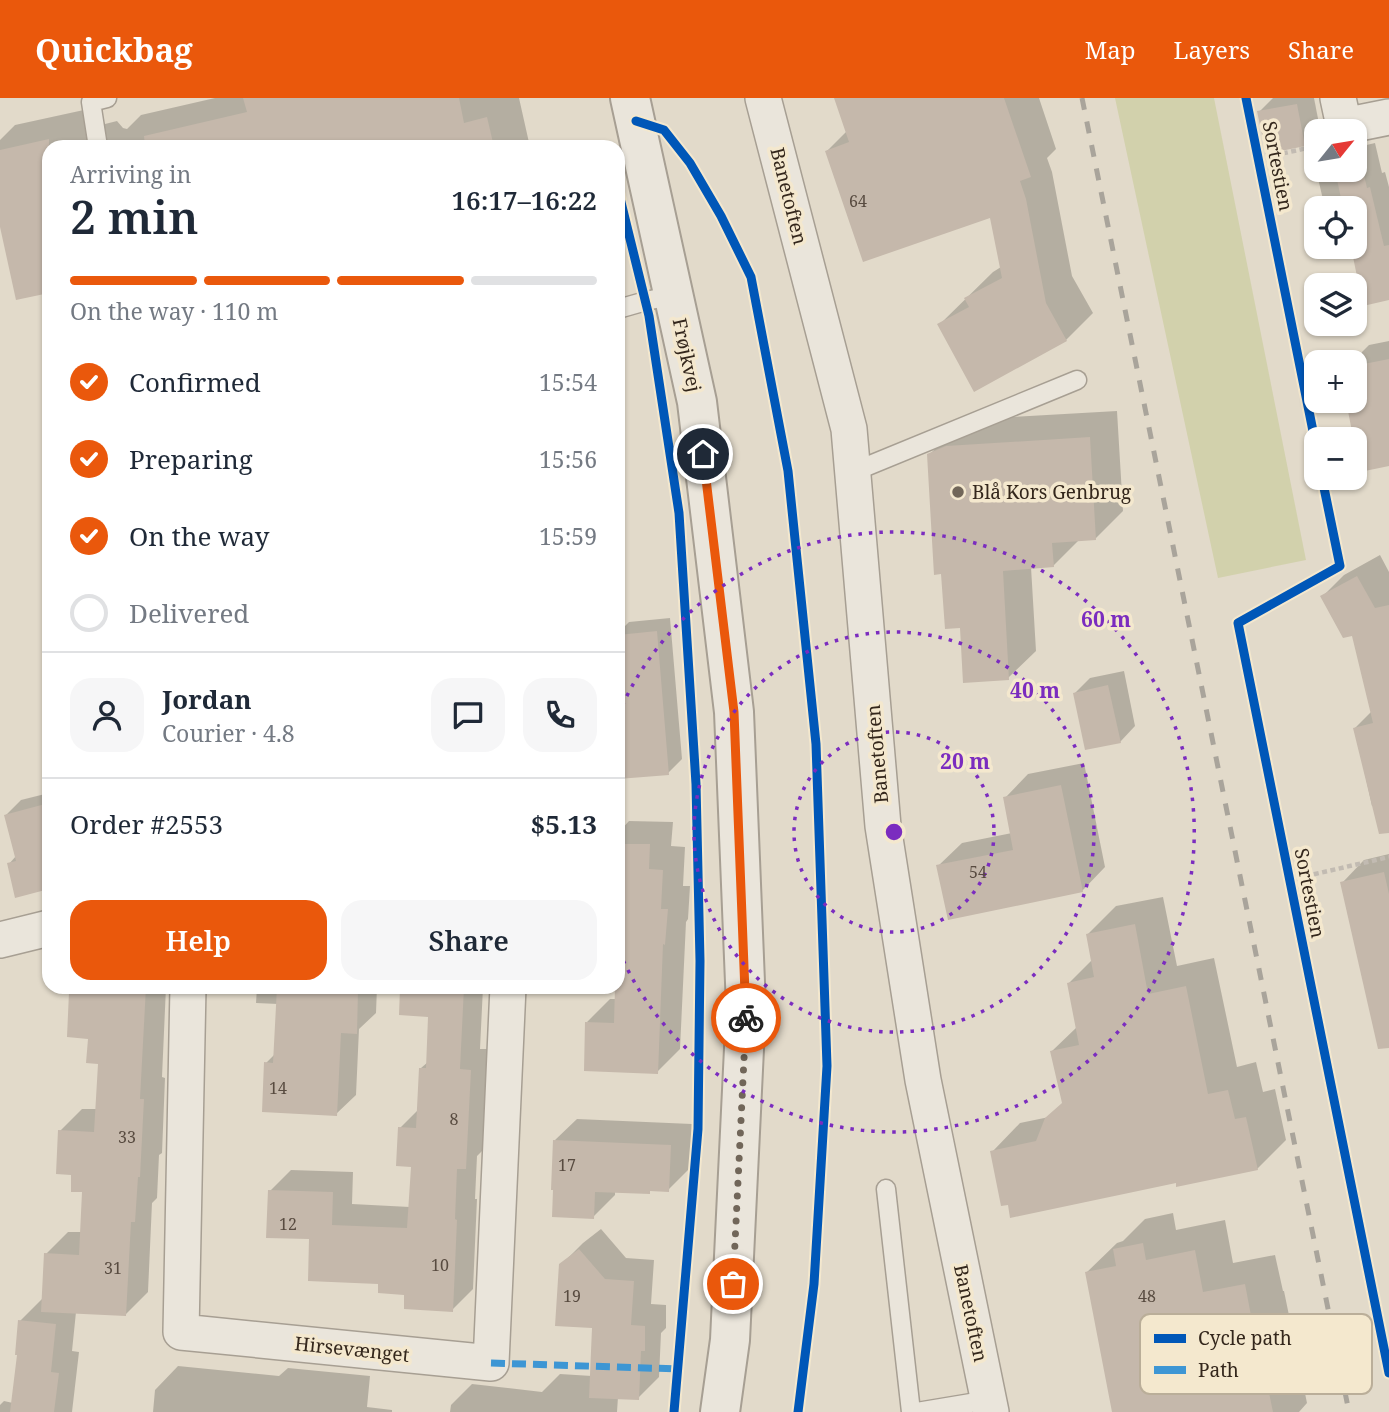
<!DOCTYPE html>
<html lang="en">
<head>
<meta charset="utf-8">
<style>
  body { margin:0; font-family:"Noto Serif",serif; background:#f6f6f7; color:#1f2937; height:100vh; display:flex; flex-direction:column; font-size:26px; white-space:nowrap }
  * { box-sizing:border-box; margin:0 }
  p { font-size:23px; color:#747a83 }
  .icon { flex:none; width:38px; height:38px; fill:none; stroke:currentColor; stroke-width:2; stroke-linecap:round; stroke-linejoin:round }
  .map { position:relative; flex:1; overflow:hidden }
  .details { position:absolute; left:42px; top:42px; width:583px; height:854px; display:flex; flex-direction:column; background:#fff; border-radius:21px; box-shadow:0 2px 5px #0004 }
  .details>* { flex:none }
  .needle { width:46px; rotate:60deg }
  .tools { position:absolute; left:1304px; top:21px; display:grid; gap:14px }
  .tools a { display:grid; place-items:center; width:63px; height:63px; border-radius:14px; background:#fff; box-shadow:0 2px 5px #0004; font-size:35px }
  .pin { position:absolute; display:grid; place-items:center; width:60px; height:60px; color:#fff; margin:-30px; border:4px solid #fff; border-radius:50%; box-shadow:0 2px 7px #0007 }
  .courier { position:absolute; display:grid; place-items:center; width:70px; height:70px; margin:-35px; border:5px solid #ea580c; border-radius:50%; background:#fff; color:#222; box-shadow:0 2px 9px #0007 }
  .head em { font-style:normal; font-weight:600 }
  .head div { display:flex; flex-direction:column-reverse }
  .head { display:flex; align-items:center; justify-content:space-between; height:119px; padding:0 28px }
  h1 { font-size:46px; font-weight:600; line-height:52px }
  .bar { display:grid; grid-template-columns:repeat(4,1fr); gap:10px 7px; align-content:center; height:84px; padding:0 28px }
  .bar i { height:9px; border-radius:5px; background:#e0e1e3 }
  .bar .selected { background:#ea580c }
  .bar p { grid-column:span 4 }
  .line { display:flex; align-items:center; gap:18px; padding:0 28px; border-top:2px solid #e0e1e3 }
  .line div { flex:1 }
  .round { display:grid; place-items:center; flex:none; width:74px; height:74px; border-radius:21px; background:#f6f6f7 }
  ol { padding:0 28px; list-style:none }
  li { display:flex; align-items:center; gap:21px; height:77px }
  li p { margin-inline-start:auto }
  li .icon { padding:7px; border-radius:50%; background:#ea580c; color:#fff; stroke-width:4 }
  li:last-child { color:#747a83 }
  li i { width:38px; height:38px; border:4px solid #e0e1e3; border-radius:50% }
  .cta { display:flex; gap:14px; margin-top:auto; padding:14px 28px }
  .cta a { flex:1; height:80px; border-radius:21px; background:#ea580c; color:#fff; font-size:28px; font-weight:600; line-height:80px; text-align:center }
  .cta a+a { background:#f6f6f7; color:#1f2937 }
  header { display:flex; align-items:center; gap:42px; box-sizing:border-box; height:98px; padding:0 35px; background:#ea580c; color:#fff }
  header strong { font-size:33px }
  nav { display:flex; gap:38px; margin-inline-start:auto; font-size:24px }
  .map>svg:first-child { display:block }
</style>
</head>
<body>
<header>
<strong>Quickbag</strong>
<nav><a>Map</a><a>Layers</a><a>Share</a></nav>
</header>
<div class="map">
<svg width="1389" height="1314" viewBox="0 0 1389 1314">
  <rect width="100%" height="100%" fill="#e2daca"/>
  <polygon fill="#d2d1ac" points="1115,0 1214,0 1306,462 1218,480"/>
  <g fill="#0003">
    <polygon points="215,0 519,0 530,49 49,49 49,193 0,121 0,42 15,27 93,10 97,28 117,23 123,30 127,31 141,17"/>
    <polygon points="839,0 1039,0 1056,51 1047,60 1052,74 1072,178 1093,215 1066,242 939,227 993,174 1001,169 991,118 827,53 847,33"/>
    <polygon points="1273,0 1314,0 1320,31 1304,46 1259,14"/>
    <polygon points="1375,45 1382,75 1385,74 1389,89 1389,200 1364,205 1353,149 1323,156 1321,149 1354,149 1354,110 1325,110 1316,72 1354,72 1354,50"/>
    <polygon points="1389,243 1389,367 1362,372 1348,303 1354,303 1354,264 1352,264 1369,247"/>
    <polygon points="1117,313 1123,413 1095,441 1079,442 1053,468 1031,469 1036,553 1008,580 962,528 929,357 957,329 975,321"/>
    <polygon points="1380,457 1389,474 1389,704 1372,708 1355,630 1372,613 1353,535 1322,499 1344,477"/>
    <polygon points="670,520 682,661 668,675 618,679 618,586 619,586 618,535 629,524"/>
    <polygon points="1124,573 1135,628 1120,644 1075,595 1090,580"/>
    <polygon points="1084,665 1105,769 1082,793 938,768 962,745 1012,735 1005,700 1028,676"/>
    <polygon points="49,695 49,789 9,766 16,758 6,717 21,702"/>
    <polygon points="629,723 673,724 671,748 685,749 683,788 690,788 688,821 686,824 680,951 657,974 587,924 610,901 616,901 619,812 618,812 618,735"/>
    <polygon points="1389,756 1389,921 1342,785 1364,762"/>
    <polygon points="1163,799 1177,868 1214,860 1237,969 1256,964 1263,994 1275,991 1286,1042 1257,1071 1177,1083 992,1054 1020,1025 1049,1019 1063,1005 1052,953 1077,929 1069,885 1092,862 1088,836 1116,808"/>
    <polygon points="77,889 166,889 162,979 165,980 162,1055 159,1057 157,1100 152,1105 148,1194 126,1216 76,1214 72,1253 79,1254 72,1314 0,1314 0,1307 4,1303 13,1305 19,1256 20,1223 42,1201 44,1201 46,1156 68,1134 81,1134 83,1093 73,1075 60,1033 82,1011 98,1011 100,964 71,895"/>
    <polygon points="257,889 377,889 376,915 359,931 356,997 336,1016 266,965 275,956 278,906 256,905"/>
    <polygon points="403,889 483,889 480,951 492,951 487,1048 477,1058 475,1101 477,1101 473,1191 452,1212 380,1184 311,1140 270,1093 291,1072 353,1074 352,1106 410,1109 413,1067 400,1030 419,1011 421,970 428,964 430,917 401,891"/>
    <polygon points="577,1021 692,1026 690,1070 668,1092 652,1091 649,1094 615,1093 615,1097 593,1119 555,1042"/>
    <polygon points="1173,1115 1176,1132 1225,1122 1233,1165 1275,1157 1283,1193 1284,1193 1307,1305 1299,1314 1114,1314 1086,1175 1117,1145 1123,1143 1145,1121"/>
    <polygon points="601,1131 626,1160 654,1162 651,1206 666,1207 666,1230 661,1235 659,1279 638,1300 618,1299 617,1314 450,1314 451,1307 472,1286 542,1294 560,1276 592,1278 594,1228 561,1167 583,1145"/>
    <polygon points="178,1268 279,1278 288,1270 370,1278 367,1309 392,1312 392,1314 153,1314 155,1292"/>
  </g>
  <g fill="#c5b8ab">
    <polygon points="243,0 459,0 464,25 487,19 494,49 145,49 144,38 247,14"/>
    <polygon points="834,0 1004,0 1031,79 1020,83 1026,101 1046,205 1067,243 974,294 937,226 969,209 964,200 1002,180 990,120 863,164 825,53 849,44"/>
    <polygon points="1297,6 1305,48 1266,56 1257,13"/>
    <polygon points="49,41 49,195 16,202 0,129 0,52"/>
    <polygon points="1360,60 1367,90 1370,89 1384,148 1389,147 1389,202 1363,208 1351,149 1354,149 1354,110 1343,110 1335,72 1354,72 1354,61"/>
    <polygon points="1389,261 1389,368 1360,374 1346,303 1354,303 1354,268"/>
    <polygon points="1090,339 1096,442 1052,445 1054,469 1003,473 1009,582 963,585 960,530 945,531 941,476 934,477 927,356 946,348"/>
    <polygon points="1357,478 1375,510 1389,507 1389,735 1379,736 1353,630 1373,625 1352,538 1343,540 1320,498"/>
    <polygon points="657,533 669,677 618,681 618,537"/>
    <polygon points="1108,587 1121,645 1085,652 1073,595"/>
    <polygon points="1061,687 1083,794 948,822 936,767 1013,752 1003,699"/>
    <polygon points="49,705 49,791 15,800 7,765 16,763 4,717"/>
    <polygon points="618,746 650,746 649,771 663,772 661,811 668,811 665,847 663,846 658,976 584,973 585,924 614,925 615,889 618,889"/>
    <polygon points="1384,774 1389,796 1389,950 1378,951 1340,784"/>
    <polygon points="1135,826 1148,896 1186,888 1208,996 1228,992 1235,1021 1246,1019 1258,1072 1176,1089 1176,1085 1010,1120 1008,1107 1001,1108 990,1053 1036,1043 1045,1020 1062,1005 1050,953 1079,947 1067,885 1094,879 1086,836"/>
    <polygon points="101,889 146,889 140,1001 144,1001 140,1079 138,1079 135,1124 131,1124 126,1218 41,1214 44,1155 79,1157 82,1094 71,1094 71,1077 56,1076 58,1032 94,1034 98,966 86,965 88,941 67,939 69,894 100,896"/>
    <polygon points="277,889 334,889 334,891 358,892 357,936 341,935 337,1018 262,1014 264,964 273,965"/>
    <polygon points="421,889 464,889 460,971 471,972 466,1071 457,1071 455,1121 457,1122 453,1214 404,1211 404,1197 378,1195 378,1186 308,1183 309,1141 266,1140 268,1092 333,1094 332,1127 407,1130 411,1069 396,1068 398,1029 416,1030 419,970 426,970 428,919 399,917 400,890 421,891"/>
    <polygon points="553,1042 671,1047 669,1094 650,1093 650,1096 595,1094 594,1121 552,1119 553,1092 551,1092"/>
    <polygon points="1143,1145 1146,1162 1195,1152 1203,1194 1245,1186 1252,1223 1254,1222 1273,1314 1112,1314 1085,1174 1116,1168 1113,1151"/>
    <polygon points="579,1151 605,1181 634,1183 631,1227 645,1228 645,1253 641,1253 639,1302 589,1300 592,1230 555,1228 559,1166"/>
    <polygon points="18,1222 56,1226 51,1274 59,1275 54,1314 10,1314 17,1257 15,1257"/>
  </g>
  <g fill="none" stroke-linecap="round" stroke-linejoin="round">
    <g stroke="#a79f93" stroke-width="21">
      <g id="service">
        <polyline points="98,49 91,4 107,0"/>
        <polyline points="618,211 646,203 674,197"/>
        <polyline points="853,374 1077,282"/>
        <polyline points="886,1091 911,1314"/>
        <polyline points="917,1314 989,1302"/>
      </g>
    </g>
    <g stroke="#a79f93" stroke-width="38">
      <g id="minor">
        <polyline points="763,0 849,331 883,728 923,982 991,1314"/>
        <polyline points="1338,0 1344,28 1389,19"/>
        <polyline points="0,842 49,830"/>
        <polyline points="188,889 181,1234 491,1265 508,889"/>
      </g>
    </g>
    <g stroke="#a79f93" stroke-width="42">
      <polyline id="tertiary" points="630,0 697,304 734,614 746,909 730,1242 720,1314"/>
    </g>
    <g stroke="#c2bbb2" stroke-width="4.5" stroke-dasharray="5 3.5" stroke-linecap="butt">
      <polyline points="1258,61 1316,48"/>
      <polyline points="1289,782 1389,759"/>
    </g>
    <use href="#service" stroke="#eae5db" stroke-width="18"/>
    <use href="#minor" stroke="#eae5db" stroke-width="35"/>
    <use href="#tertiary" stroke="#eae5db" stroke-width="38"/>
    <polyline stroke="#a9a49b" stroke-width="5" stroke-dasharray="12 12" stroke-linecap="butt" points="1082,0 1349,1314"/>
    <polyline stroke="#3d96d4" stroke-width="7" stroke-dasharray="14 7" stroke-linecap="butt" points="491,1265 679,1271"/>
    <g stroke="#f4e8ce" stroke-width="13">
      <g id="cycleway">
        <polyline points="1246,0 1316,348"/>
        <polyline points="636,23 664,32 690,65 721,118 751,179 788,373 816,646 827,968 814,1186 798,1314"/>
        <polyline points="618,92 649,218 679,415 696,686 700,863 698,1031 674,1314"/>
        <polyline points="1322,380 1340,468 1238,525 1389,1275"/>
      </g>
    </g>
    <use href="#cycleway" stroke="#0057b8" stroke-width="9"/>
  </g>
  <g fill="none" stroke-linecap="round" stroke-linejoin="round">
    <polyline stroke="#716659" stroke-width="7" stroke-dasharray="0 12.6" points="733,1186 746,920"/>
    <polyline stroke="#ea580c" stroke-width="9" points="703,356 734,614 746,920"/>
  </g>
  <g fill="none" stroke="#7b2cbf" stroke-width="3.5" stroke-dasharray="3.5 7">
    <circle cx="894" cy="734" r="100"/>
    <circle cx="894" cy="734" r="200"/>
    <path d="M618 617A300 300 0 1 1 618 851"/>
  </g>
  <circle fill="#716659" stroke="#f4e8ce" stroke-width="2.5" cx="958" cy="394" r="7"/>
  <g text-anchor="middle" stroke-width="7" stroke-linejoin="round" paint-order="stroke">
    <g font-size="16" fill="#584b40">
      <text x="858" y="109">64</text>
      <text x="978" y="780">54</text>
      <text x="278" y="996">14</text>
      <text x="454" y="1027">8</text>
      <text x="127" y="1045">33</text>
      <text x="567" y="1073">17</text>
      <text x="288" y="1132">12</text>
      <text x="440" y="1173">10</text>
      <text x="113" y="1176">31</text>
      <text x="572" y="1204">19</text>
      <text x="1147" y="1204">48</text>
    </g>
    <g font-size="19" fill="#34271c" stroke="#f4e8ce">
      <text transform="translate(1278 68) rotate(79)" y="7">Sortestien</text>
      <text transform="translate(789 98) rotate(76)" y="7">Banetoften</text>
      <text transform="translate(687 257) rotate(78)" y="7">Frøjkvej</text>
      <text transform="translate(877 656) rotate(-95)" y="7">Banetoften</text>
      <text transform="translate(1310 795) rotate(79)" y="7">Sortestien</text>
      <text transform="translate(971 1215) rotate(78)" y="7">Banetoften</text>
      <text transform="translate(352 1251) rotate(6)" y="7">Hirsevænget</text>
    </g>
    <g font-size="19" fill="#34271c" stroke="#f4e8ce" text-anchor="start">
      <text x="972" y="401">Blå Kors Genbrug</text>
    </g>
  </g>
  <rect x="1140" y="1216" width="232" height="80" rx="10" fill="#f4e8ce" stroke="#baae99" stroke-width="2"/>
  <rect x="1154" y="1236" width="32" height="9" fill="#0057b8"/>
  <rect x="1154" y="1268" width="32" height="8" fill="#3d96d4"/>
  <g font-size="19" fill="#34271c">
    <text x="1198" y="1247">Cycle path</text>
    <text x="1198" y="1279">Path</text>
  </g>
  <circle cx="894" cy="734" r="10" fill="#7b2cbf" stroke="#f4e8ce" stroke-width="3.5"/>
  <g font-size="21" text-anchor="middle" font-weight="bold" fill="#7b2cbf" stroke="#f4e8ce" stroke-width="7" stroke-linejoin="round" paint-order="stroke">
    <text x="1106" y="529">60 m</text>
    <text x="1035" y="600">40 m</text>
    <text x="965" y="671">20 m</text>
  </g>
</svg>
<div class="tools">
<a><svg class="needle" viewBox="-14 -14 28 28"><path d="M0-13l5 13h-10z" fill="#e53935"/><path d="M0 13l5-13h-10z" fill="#747a83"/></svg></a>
<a><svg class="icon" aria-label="locate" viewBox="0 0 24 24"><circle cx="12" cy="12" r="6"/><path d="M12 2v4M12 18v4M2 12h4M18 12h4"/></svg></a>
<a><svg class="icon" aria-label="layers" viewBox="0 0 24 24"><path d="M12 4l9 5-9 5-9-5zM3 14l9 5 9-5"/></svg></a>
<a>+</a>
<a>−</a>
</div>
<div class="pin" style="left:733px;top:1186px;background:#ea580c"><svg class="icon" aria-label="bag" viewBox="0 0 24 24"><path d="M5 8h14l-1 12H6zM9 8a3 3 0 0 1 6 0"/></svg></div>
<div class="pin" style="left:703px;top:356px;background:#1f2937"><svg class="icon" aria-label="home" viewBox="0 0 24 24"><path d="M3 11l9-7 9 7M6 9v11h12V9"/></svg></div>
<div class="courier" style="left:746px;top:920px"><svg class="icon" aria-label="bike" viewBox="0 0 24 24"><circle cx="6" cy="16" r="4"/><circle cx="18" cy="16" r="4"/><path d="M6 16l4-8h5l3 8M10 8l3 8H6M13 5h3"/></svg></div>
<section class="details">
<div class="head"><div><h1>2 min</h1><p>Arriving in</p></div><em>16:17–16:22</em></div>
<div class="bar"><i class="selected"></i><i class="selected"></i><i class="selected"></i><i></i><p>On the way · 110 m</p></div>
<ol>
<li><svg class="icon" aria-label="check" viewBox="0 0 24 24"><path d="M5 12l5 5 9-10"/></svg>Confirmed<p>15:54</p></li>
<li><svg class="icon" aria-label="check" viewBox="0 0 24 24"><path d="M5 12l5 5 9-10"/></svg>Preparing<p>15:56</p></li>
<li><svg class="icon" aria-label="check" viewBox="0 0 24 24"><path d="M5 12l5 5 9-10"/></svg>On the way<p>15:59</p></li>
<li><i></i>Delivered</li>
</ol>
<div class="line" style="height:126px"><a class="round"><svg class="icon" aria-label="person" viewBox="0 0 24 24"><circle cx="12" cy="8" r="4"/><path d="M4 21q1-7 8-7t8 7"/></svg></a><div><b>Jordan</b><p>Courier · 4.8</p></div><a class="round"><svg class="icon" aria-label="chat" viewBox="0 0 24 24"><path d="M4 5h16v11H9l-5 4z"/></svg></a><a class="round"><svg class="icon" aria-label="phone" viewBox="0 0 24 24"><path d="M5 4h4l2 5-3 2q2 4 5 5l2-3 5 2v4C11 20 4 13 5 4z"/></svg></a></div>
<div class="line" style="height:91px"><div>Order #2553</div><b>$5.13</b></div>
<div class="cta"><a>Help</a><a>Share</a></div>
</section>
</div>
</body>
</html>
